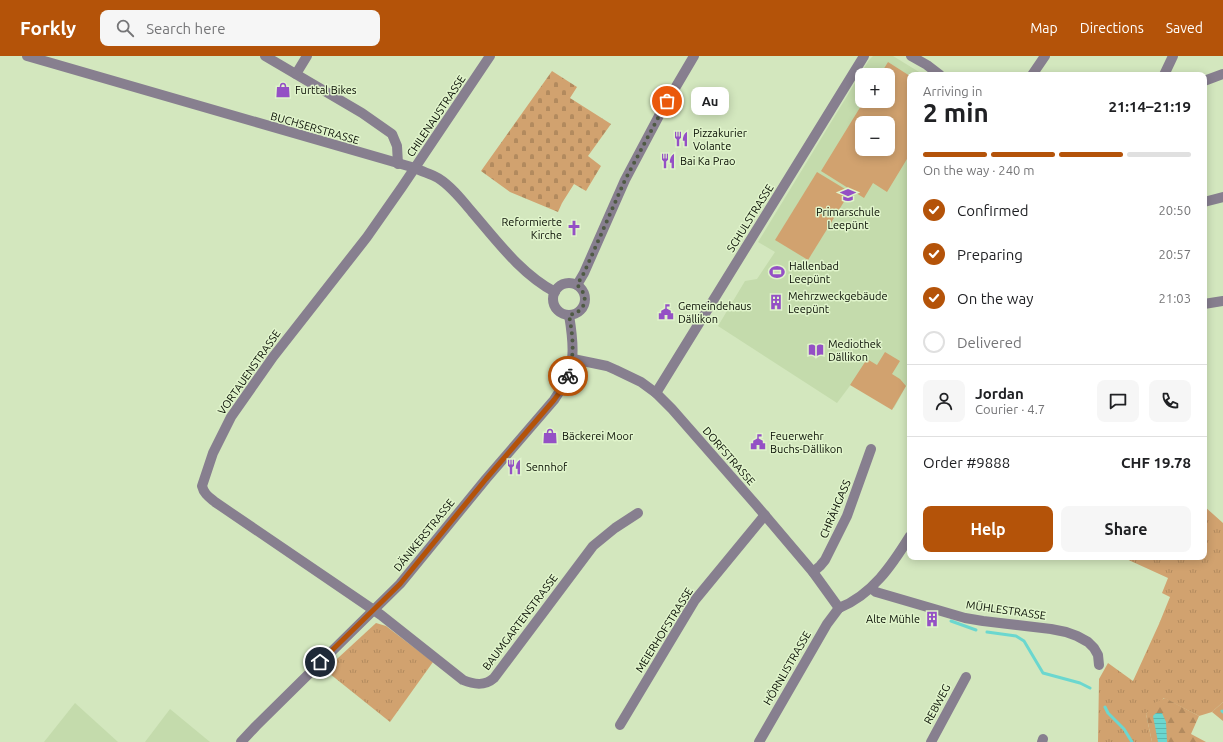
<!DOCTYPE html>
<html lang="en">
<head>
<meta charset="utf-8">
<style>
  body { margin:0; font-family:Ubuntu,sans-serif; background:#f6f6f6; color:#202124; height:100vh; display:flex; flex-direction:column; font-size:15px; white-space:nowrap }
  * { box-sizing:border-box; margin:0 }
  p { font-size:13px; color:#757577 }
  .icon { flex:none; width:22px; height:22px; fill:none; stroke:currentColor; stroke-width:2; stroke-linecap:round; stroke-linejoin:round }
  .map { position:relative; flex:1; overflow:hidden }
  .panel { position:absolute; left:907px; top:16px; width:300px; height:488px; display:flex; flex-direction:column; background:#fff; border-radius:8px; box-shadow:0 2px 10px #0003 }
  .panel>* { flex:none }
  .fabs { position:absolute; left:855px; top:12px; display:grid; gap:8px }
  .fabs a { display:grid; place-items:center; width:40px; height:40px; border-radius:8px; background:#fff; box-shadow:0 2px 10px #0003; font-size:20px }
  .pin { position:absolute; display:grid; place-items:center; width:34px; height:34px; color:#fff; margin:-17px; border:2px solid #fff; border-radius:50%; box-shadow:0 1px 4px #0007 }
  .courier { position:absolute; display:grid; place-items:center; width:40px; height:40px; margin:-20px; border:3px solid #b45309; border-radius:50%; background:#fff; color:#222; box-shadow:0 1px 5px #0007 }
  .bubble { position:absolute; height:28px; border-radius:8px; background:#fff; box-shadow:0 2px 10px #0003; font-size:13px; font-weight:700; line-height:28px; text-align:center }
  .summary em { font-style:normal; font-weight:700 }
  .summary div { display:flex; flex-direction:column-reverse }
  .summary { display:flex; align-items:center; justify-content:space-between; height:68px; padding:0 16px }
  h1 { font-size:26px; font-weight:700; line-height:30px }
  .bar { display:grid; grid-template-columns:repeat(4,1fr); gap:6px 4px; align-content:center; height:48px; padding:0 16px }
  .bar i { height:5px; border-radius:3px; background:#e0e0e0 }
  .bar .selected { background:#b45309 }
  .bar p { grid-column:span 4 }
  .line { display:flex; align-items:center; gap:10px; padding:0 16px; border-top:1px solid #e0e0e0 }
  .line div { flex:1 }
  .round { display:grid; place-items:center; flex:none; width:42px; height:42px; border-radius:8px; background:#f6f6f6 }
  ol { padding:0 16px; list-style:none }
  li { display:flex; align-items:center; gap:12px; height:44px }
  li p { margin-inline-start:auto }
  li .icon { padding:4px; border-radius:50%; background:#b45309; color:#fff; stroke-width:4 }
  li:last-child { color:#757577 }
  li i { width:22px; height:22px; border:2px solid #e0e0e0; border-radius:50% }
  .action { display:flex; gap:8px; margin-top:auto; padding:8px 16px }
  .action a { flex:1; height:46px; border-radius:8px; background:#b45309; color:#fff; font-size:16px; font-weight:700; line-height:46px; text-align:center }
  .action a+a { background:#f6f6f6; color:#202124 }
  header { display:flex; align-items:center; gap:24px; box-sizing:border-box; height:56px; padding:0 20px; background:#b45309; color:#fff }
  header strong { font-size:19px }
  nav { display:flex; gap:22px; margin-inline-start:auto; font-size:14px }
  .search { width:280px; height:36px; background:#f6f6f6; display:flex; align-items:center; gap:10px; box-sizing:border-box; padding:0 14px; border-radius:8px; color:#757577; font-size:15px }
  .map>svg:first-child { display:block }
</style>
</head>
<body>
<header>
<strong>Forkly</strong>
<div class="search"><svg class="icon" aria-label="search" viewBox="0 0 24 24"><circle cx="10" cy="10" r="6"/><path d="M15 15l6 6"/></svg>Search here</div>
<nav><a>Map</a><a>Directions</a><a>Saved</a></nav>
</header>
<div class="map">
<svg width="1223" height="686" viewBox="0 0 1223 686">
  <defs>
    <pattern id="grass-tufts" width="24" height="20" patternUnits="userSpaceOnUse"><rect width="24" height="20" fill="#d1a26f"/><path d="M3 7l-1-3M5 7V3M7 7l1-3M15 17l-1-3M17 17v-4M19 17l1-3" fill="none" stroke="#b28a5e"/></pattern>
    <pattern id="forest-firs" width="22" height="20" patternUnits="userSpaceOnUse"><rect width="22" height="20" fill="#d1a26f"/><path d="M5 1l3.5 6h-7zM16 11l3.5 6h-7z" fill="#b28a5e"/></pattern>
    <pattern id="cemetery-stones" width="16" height="16" patternUnits="userSpaceOnUse"><rect width="16" height="16" fill="#d1a26f"/><path d="M2 7V4a2 2 0 0 1 4 0v3zM10 15v-3a2 2 0 0 1 4 0v3z" fill="#b28a5e"/></pattern>
    <pattern id="water-rules" width="6" height="5" patternUnits="userSpaceOnUse"><rect width="6" height="5" fill="#6bd7cf"/><path d="M0 2.5h6" fill="none" stroke="#5bb7b0"/></pattern>
  </defs>
  <rect width="100%" height="100%" fill="#d3e7be"/>
  <g fill="#c4dbac" fill-rule="evenodd">
    <path d="M873,0H893L924,19H910V323L894,352L852,327L837,347L718,270L745,225L757,223L775,196L758,186L869,4ZM862,19H888V45H862ZM862,67H888V93H862Z"/>
    <polygon points="75,647 118,686 44,686"/>
    <polygon points="170,653 210,686 145,686"/>
  </g>
  <g fill="url(#grass-tufts)">
    <polygon points="1204,450 1223,467 1223,646 1212,656 1199,660 1164,642 1146,658 1152,686 1098,686 1099,623 1108,607 1133,625 1159,568 1170,541 1162,537 1168,522 1122,501 1204,501"/>
    <polygon points="376,567 386,570 433,606 390,666 325,614"/>
  </g>
  <g fill="url(#forest-firs)">
    <polygon points="1165,642 1199,660 1191,678 1206,686 1152,686 1146,658 1154,647"/>
    <polygon points="1223,646 1223,665 1212,656"/>
  </g>
  <polygon fill="url(#cemetery-stones)" points="552,15 577,31 570,42 611,68 588,100 601,110 586,135 574,128 562,147 558,156 510,136 481,115"/>
  <g fill="#d1a26f" fill-rule="evenodd">
    <path d="M888,6L910,20V98L887,136L873,127L864,142L821,115L864,45H888V19H880ZM862,67H888V93H862Z"/>
    <polygon points="817,116 850,136 808,204 775,184"/>
    <polygon points="885,296 900,305 892,318 900,323 906,330 892,354 850,329 867,303 877,309"/>
  </g>
  <polygon fill="url(#water-rules)" points="1156,657 1162,657 1166,666 1167,686 1158,686 1153,660"/>
  <g fill="none" stroke-linecap="round" stroke-linejoin="round">
    <g stroke="#6bd7cf" stroke-width="3">
      <polyline points="951,565 976,574"/>
      <polyline points="987,576 1016,580 1024,585 1043,617 1080,627 1090,632"/>
      <polyline points="1105,651 1108,657 1124,673 1132,686"/>
      <polyline points="1222,655 1223,656"/>
    </g>
    <g stroke="#877f8f" stroke-width="10">
      <polyline points="265,0 362,57 392,78 397,90 398,108"/>
      <path d="M490,0L402,131L367,181L273,301L231,361L213,397L202,430C204,438 209,441 215,446L381,559L463,624C475,629 485,630 494,622L593,490L615,472L638,457"/>
      <polyline points="911,0 927,9 940,19"/>
      <polyline points="296,18 307,0"/>
      <polyline points="1032,19 1045,0"/>
      <polyline points="1164,19 1173,0"/>
      <polyline points="1204,25 1223,18"/>
      <polyline points="1204,146 1223,141"/>
      <polyline points="1204,248 1223,245"/>
      <polyline points="573,303 607,310 616,314 641,326 656,337 672,353 757,450 813,516 839,552"/>
      <polyline points="656,337 864,0"/>
      <polyline points="813,516 820,510 825,504 847,460 871,393"/>
      <polyline points="871,532 876,536 965,562 983,565 1051,573 1066,576 1077,580 1088,586 1094,592 1098,599 1099,609"/>
      <path d="M839,552C872,539 892,509 910,480"/>
      <polyline points="620,669 695,544 765,459"/>
      <polyline points="759,686 827,568 839,552"/>
      <polyline points="931,686 966,621"/>
      <polyline points="1042,686 1043,683"/>
    </g>
    <g stroke="#877f8f" stroke-width="10">
      <path d="M27,0L415,112C423,116 431,118 438,122C451,130 462,144 472,156C497,185 521,218 555,236"/>
      <circle cx="569" cy="243" r="16"/>
      <polyline points="577,229 584,217 625,124 661,56 694,0"/>
      <path d="M241,686L256,670L400,528L486,423L554,344C576,313 575,295 569,259"/>
    </g>
  </g>
  <g fill="none" stroke-linecap="round" stroke-linejoin="round">
    <path stroke="#4f5a44" stroke-width="4" stroke-dasharray="0 7.2" d="M568,320C575,298 573,281 569,259C586,256 590,240 577,229L584,217L625,124L667,45"/>
    <polyline stroke="#b45309" stroke-width="5" points="320,606 400,528 486,423 554,344 562,333 568,320"/>
  </g>
  <defs>
    <g id="shop-bare" transform="scale(1.2)"><path d="M-5-2.5h2.3a2.7 3.5 0 0 1 5.4 0H5L5.5 6h-11ZM-1.5-2.5h3a1.5 2.3 0 0 0-3 0Z" fill="#9450c5" stroke="#e0f4cb" stroke-width="2.5" paint-order="stroke"/></g>
    <g id="restaurant-bare" transform="scale(1.2)"><path d="M-5-6h1v4h1v-4h1v4h1v-4h1v5L-1.5 .5V6h-2V.5L-5-1ZM5-6V6H3V1.5H1.5Q1.5-4 5-6Z" fill="#9450c5" stroke="#e0f4cb" stroke-width="2.5" paint-order="stroke"/></g>
    <g id="school-bare" transform="scale(1.2)"><path d="M0-5L7-2L0 1L-7-2ZM-4 1L0 2.5L4 1V4Q0 6-4 4Z" fill="#9450c5" stroke="#e0f4cb" stroke-width="2.5" paint-order="stroke"/></g>
    <g id="church-bare" transform="scale(1.2)"><path d="M-1.2-6h2.4v3.5h3.3v2.4h-3.3V6h-2.4V-.1h-3.3v-2.4h3.3Z" fill="#9450c5" stroke="#e0f4cb" stroke-width="2.5" paint-order="stroke"/></g>
    <g id="stadium-bare" transform="scale(1.2)"><path d="M0-5a6.5 5 0 1 0 0 10a6.5 5 0 1 0 0-10ZM-3.5-1.8h7v3.6h-7Z" fill="#9450c5" stroke="#e0f4cb" stroke-width="2.5" paint-order="stroke"/></g>
    <g id="building-bare" transform="scale(1.2)"><path d="M-4-6H4V6H1V3H-1V6H-4ZM-2.5-4.3h1.7v1.8h-1.7ZM.8-4.3h1.7v1.8H.8ZM-2.5-1h1.7V.8h-1.7ZM.8-1h1.7V.8H.8Z" fill="#9450c5" stroke="#e0f4cb" stroke-width="2.5" paint-order="stroke"/></g>
    <g id="civic-bare" transform="scale(1.2)"><path d="M-.6-6.5H3V-4.5H.6V-3L4-1V1h2V6H-6V1h2V-1L-.6-3ZM-1.2 2.5V6h2.4V2.5Z" fill="#9450c5" stroke="#e0f4cb" stroke-width="2.5" paint-order="stroke"/></g>
    <g id="library-bare" transform="scale(1.2)"><path d="M-6-4Q-3-5.5-.7-3.5V5Q-3 3-6 4ZM6-4Q3-5.5 .7-3.5V5Q3 3 6 4Z" fill="#9450c5" stroke="#e0f4cb" stroke-width="2.5" paint-order="stroke"/></g>
  </defs>
  <g fill-rule="evenodd">
    <use href="#shop-bare" x="283" y="34"/>
    <use href="#restaurant-bare" x="681" y="83"/>
    <use href="#restaurant-bare" x="668" y="105"/>
    <use href="#school-bare" x="848" y="139"/>
    <use href="#church-bare" x="574" y="172"/>
    <use href="#stadium-bare" x="777" y="216"/>
    <use href="#building-bare" x="776" y="246"/>
    <use href="#civic-bare" x="666" y="256"/>
    <use href="#library-bare" x="816" y="294"/>
    <use href="#shop-bare" x="550" y="380"/>
    <use href="#civic-bare" x="758" y="386"/>
    <use href="#restaurant-bare" x="514" y="411"/>
    <use href="#building-bare" x="932" y="563"/>
  </g>
  <g text-anchor="middle" stroke-width="3" stroke-linejoin="round" paint-order="stroke">
    <g font-size="11" fill="#080e03" stroke="#e0f4cb" text-anchor="start">
      <text x="295" y="38">Furttal Bikes</text>
      <text x="693" y="81">Pizzakurier<tspan x="693" dy="13">Volante</tspan></text>
      <text x="680" y="109">Bai Ka Prao</text>
      <text x="848" y="160" text-anchor="middle">Primarschule<tspan x="848" dy="13">Leepünt</tspan></text>
      <text x="562" y="170" text-anchor="end">Reformierte<tspan x="562" dy="13">Kirche</tspan></text>
      <text x="789" y="214">Hallenbad<tspan x="789" dy="13">Leepünt</tspan></text>
      <text x="788" y="244">Mehrzweckgebäude<tspan x="788" dy="13">Leepünt</tspan></text>
      <text x="678" y="254">Gemeindehaus<tspan x="678" dy="13">Dällikon</tspan></text>
      <text x="828" y="292">Mediothek<tspan x="828" dy="13">Dällikon</tspan></text>
      <text x="562" y="384">Bäckerei Moor</text>
      <text x="770" y="384">Feuerwehr<tspan x="770" dy="13">Buchs-Dällikon</tspan></text>
      <text x="526" y="415">Sennhof</text>
      <text x="920" y="567" text-anchor="end">Alte Mühle</text>
    </g>
    <g font-size="11" fill="#080e03" stroke="#e0f4cb">
      <text transform="translate(436 60) rotate(-56)" y="4">CHILENAUSTRASSE</text>
      <text transform="translate(315 72) rotate(16)" y="4">BUCHSERSTRASSE</text>
      <text transform="translate(750 162) rotate(-58)" y="4">SCHULSTRASSE</text>
      <text transform="translate(249 316) rotate(-55)" y="4">VORTAUENSTRASSE</text>
      <text transform="translate(729 400) rotate(49)" y="4">DORFSTRASSE</text>
      <text transform="translate(835 453) rotate(-67)" y="4">CHRÄHGASS</text>
      <text transform="translate(424 479) rotate(-51)" y="4">DÄNIKERSTRASSE</text>
      <text transform="translate(1006 554) rotate(8)" y="4">MÜHLESTRASSE</text>
      <text transform="translate(520 566) rotate(-53)" y="4">BAUMGARTENSTRASSE</text>
      <text transform="translate(664 574) rotate(-58)" y="4">MEIERHOFSTRASSE</text>
      <text transform="translate(787 612) rotate(-60)" y="4">HÖRNLISTRASSE</text>
      <text transform="translate(937 648) rotate(-62)" y="4">REBWEG</text>
    </g>
  </g>
</svg>
<div class="fabs">
<a>+</a>
<a>−</a>
</div>
<div class="pin" style="left:667px;top:45px;background:#ea580c"><svg class="icon" aria-label="bag" viewBox="0 0 24 24"><path d="M5 8h14l-1 12H6zM9 8a3 3 0 0 1 6 0"/></svg></div>
<div class="pin" style="left:320px;top:606px;background:#1f2937"><svg class="icon" aria-label="home" viewBox="0 0 24 24"><path d="M3 11l9-7 9 7M6 9v11h12V9"/></svg></div>
<div class="courier" style="left:568px;top:320px"><svg class="icon" aria-label="bike" viewBox="0 0 24 24"><circle cx="6" cy="16" r="4"/><circle cx="18" cy="16" r="4"/><path d="M6 16l4-8h5l3 8M10 8l3 8H6M13 5h3"/></svg></div>
<div class="bubble" style="left:691px;top:31px;width:38px">Au</div>
<section class="panel">
<div class="summary"><div><h1>2 min</h1><p>Arriving in</p></div><em>21:14–21:19</em></div>
<div class="bar"><i class="selected"></i><i class="selected"></i><i class="selected"></i><i></i><p>On the way · 240 m</p></div>
<ol>
<li><svg class="icon" aria-label="check" viewBox="0 0 24 24"><path d="M5 12l5 5 9-10"/></svg>Confirmed<p>20:50</p></li>
<li><svg class="icon" aria-label="check" viewBox="0 0 24 24"><path d="M5 12l5 5 9-10"/></svg>Preparing<p>20:57</p></li>
<li><svg class="icon" aria-label="check" viewBox="0 0 24 24"><path d="M5 12l5 5 9-10"/></svg>On the way<p>21:03</p></li>
<li><i></i>Delivered</li>
</ol>
<div class="line" style="height:72px"><a class="round"><svg class="icon" aria-label="person" viewBox="0 0 24 24"><circle cx="12" cy="8" r="4"/><path d="M4 21q1-7 8-7t8 7"/></svg></a><div><b>Jordan</b><p>Courier · 4.7</p></div><a class="round"><svg class="icon" aria-label="chat" viewBox="0 0 24 24"><path d="M4 5h16v11H9l-5 4z"/></svg></a><a class="round"><svg class="icon" aria-label="phone" viewBox="0 0 24 24"><path d="M5 4h4l2 5-3 2q2 4 5 5l2-3 5 2v4C11 20 4 13 5 4z"/></svg></a></div>
<div class="line" style="height:52px"><div>Order #9888</div><b>CHF 19.78</b></div>
<div class="action"><a>Help</a><a>Share</a></div>
</section>
</div>
</body>
</html>
